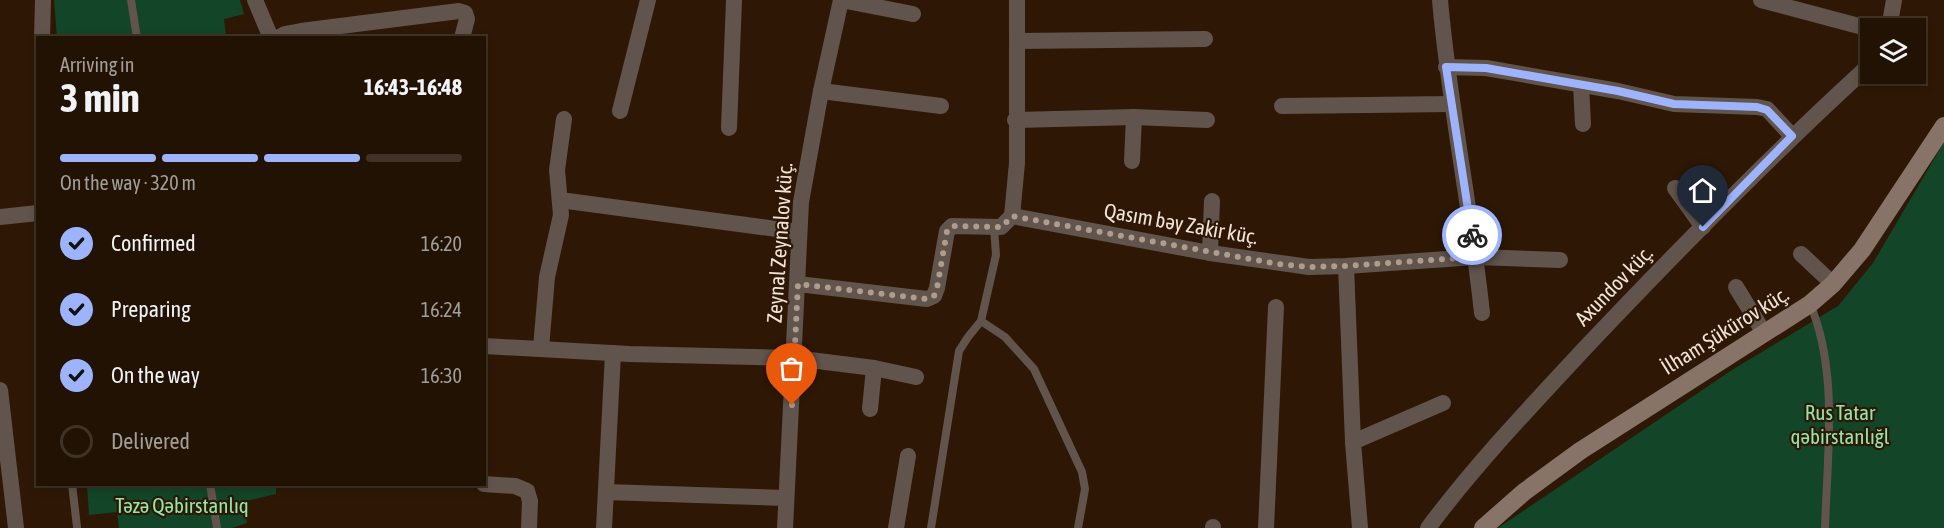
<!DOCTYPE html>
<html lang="en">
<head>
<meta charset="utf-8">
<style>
  body { margin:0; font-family:"Asap Condensed",sans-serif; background:#2e2013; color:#f1f3f6; height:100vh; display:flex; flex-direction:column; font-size:22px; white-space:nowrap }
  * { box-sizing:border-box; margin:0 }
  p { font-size:20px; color:#a29e9a }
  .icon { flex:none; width:33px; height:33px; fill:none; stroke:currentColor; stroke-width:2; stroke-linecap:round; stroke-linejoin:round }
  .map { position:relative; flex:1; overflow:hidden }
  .drawer { position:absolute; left:36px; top:36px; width:450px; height:450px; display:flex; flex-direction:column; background:#221204; border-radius:0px; box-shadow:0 3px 9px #0003,0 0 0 2px #3f3226 }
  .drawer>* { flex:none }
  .fabs { position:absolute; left:1860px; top:18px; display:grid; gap:12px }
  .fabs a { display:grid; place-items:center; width:66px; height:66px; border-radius:0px; background:#221204; box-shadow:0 3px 9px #0003,0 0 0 2px #3f3226; font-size:30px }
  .pin { position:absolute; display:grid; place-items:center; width:51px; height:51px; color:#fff; margin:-62px -26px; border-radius:50% 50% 50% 0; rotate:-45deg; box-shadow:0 0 6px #0007 }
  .pin .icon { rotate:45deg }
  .courier { position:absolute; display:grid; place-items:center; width:60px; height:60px; margin:-30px; border:4px solid #9db4fd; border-radius:50%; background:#fff; color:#222; box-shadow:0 2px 8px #0007 }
  .summary em { font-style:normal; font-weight:700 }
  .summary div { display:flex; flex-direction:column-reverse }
  .summary { display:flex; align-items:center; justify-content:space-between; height:102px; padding:0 24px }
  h1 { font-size:39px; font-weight:700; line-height:45px }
  .bar { display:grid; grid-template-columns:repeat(4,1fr); gap:9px 6px; align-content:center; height:72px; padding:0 24px }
  .bar i { height:8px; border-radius:4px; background:#3f3226 }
  .bar .selected { background:#9db4fd }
  .bar p { grid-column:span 4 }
  ol { padding:0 24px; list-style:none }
  li { display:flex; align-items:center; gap:18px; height:66px }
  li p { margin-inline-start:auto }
  li .icon { padding:6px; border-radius:50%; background:#9db4fd; color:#111; stroke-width:4 }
  li:last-child { color:#a29e9a }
  li i { width:33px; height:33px; border:3px solid #3f3226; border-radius:50% }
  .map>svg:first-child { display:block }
</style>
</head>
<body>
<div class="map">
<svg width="1944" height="528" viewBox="0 0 1944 528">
  <rect width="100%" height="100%" fill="#2e1805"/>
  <g fill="#134528">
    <polygon points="54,0 240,0 244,14 224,19 226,37 57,37"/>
    <polygon points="1944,142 1944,528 1498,528 1732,370 1838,306 1873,263"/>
    <polygon points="87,485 265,485 276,486 276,494 246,501 247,523 232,528 119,528 117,512 89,515"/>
  </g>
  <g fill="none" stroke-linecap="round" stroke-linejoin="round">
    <g stroke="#61544d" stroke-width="8">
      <polyline points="131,0 137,38"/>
      <polyline points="994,227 996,255 981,321 1005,337 1034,369 1082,472 1085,489 1078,528"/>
      <path d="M1810,304C1839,371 1827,457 1825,528"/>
      <polyline points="72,484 77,527"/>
      <polyline points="210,484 217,528"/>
      <polyline points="931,528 959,351 968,337 981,321"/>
    </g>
    <g stroke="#61544d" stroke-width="16">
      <polyline points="255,0 271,38"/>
      <polyline points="841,0 913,14"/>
      <polyline points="1017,0 1017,163 1012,216 1210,253 1309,267 1346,266 1476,257 1560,260"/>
      <path d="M1440,0C1449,105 1471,208 1482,313"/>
      <polyline points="1761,0 1870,29"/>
      <polyline points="1889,28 1894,0"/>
      <polyline points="42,38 43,0"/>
      <polyline points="278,38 285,34 301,31 459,11 465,13 467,19 462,38"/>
      <polyline points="1017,41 1205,39"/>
      <polyline points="1446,67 1486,68 1618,91 1674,104 1757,107 1767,109 1792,136"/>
      <polyline points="1581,85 1583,124"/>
      <polyline points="821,91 941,106"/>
      <polyline points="1282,106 1452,104"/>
      <polyline points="620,111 648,0"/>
      <polyline points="1015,120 1134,117 1207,120"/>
      <polyline points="729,128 734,0"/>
      <polyline points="1132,161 1134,117"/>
      <polyline points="1675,188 1703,227"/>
      <polyline points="560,200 799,232"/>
      <polyline points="0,217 38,213"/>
      <polyline points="1210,253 1212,201"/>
      <polyline points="1801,254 1833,284"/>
      <polyline points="1346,266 1353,442 1360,528"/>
      <polyline points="798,284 927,299 934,296 937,288 947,231 952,226 1001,227 1012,216"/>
      <polyline points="1736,287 1764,333"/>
      <polyline points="484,346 629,354 794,358 874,368 916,377"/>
      <polyline points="541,348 547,277 561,215 557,170 564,119"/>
      <polyline points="0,390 16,528"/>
      <polyline points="870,409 874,368"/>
      <polyline points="1353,442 1443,403"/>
      <polyline points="484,484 515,486 527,491 530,501 529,528"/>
      <polyline points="606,492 786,498"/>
      <polyline points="604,528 613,353"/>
      <polyline points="785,528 801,202 821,91 841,0"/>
      <polyline points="896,528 908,456"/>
      <polyline points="1213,528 1213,527"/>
      <polyline points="1266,528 1276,307"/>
      <path d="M1428,528C1476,464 1531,406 1586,347C1675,253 1766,160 1862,72L1870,62"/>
    </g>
    <polyline stroke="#887368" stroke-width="18" points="1483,528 1524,492 1580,451 1810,304 1833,284 1862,250 1944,126"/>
  </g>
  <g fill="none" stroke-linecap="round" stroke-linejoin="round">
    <polyline stroke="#ae9d8e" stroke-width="6" stroke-dasharray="0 10.8" points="792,405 798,284 927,299 934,296 937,288 947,231 952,226 1002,227 1012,216 1278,264 1309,267 1346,266 1476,257 1472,235"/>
    <polyline stroke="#9db4fd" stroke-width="8" points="1472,235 1446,67 1486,68 1618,91 1674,104 1757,107 1767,110 1792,136 1703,227"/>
  </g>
  <g text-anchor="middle" stroke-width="4.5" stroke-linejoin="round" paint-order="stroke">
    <g font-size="21" fill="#f3e4d8" stroke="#2e1805">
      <text transform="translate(1181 224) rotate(10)" y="7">Qasım bəy Zakir küç.</text>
      <text transform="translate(780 243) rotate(-86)" y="7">Zeynal Zeynalov küç.</text>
      <text transform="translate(1614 286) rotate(-46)" y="7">Axundov küç.</text>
      <text transform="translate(1725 331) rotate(-32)" y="7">İlham Şükürov küç.</text>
    </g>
    <g font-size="21" fill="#8fe7ac" stroke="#2e1805">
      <text x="1840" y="420">Rus Tatar<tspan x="1840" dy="24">qəbirstanlığl</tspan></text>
      <text x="182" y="513">Təzə Qəbirstanlıq</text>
    </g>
  </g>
</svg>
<div class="fabs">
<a><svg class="icon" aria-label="layers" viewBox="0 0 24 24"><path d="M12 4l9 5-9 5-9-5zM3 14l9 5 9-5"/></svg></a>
</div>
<div class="pin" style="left:792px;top:405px;background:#ea580c"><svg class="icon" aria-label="bag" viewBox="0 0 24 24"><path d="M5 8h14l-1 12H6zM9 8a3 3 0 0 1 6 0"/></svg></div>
<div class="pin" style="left:1703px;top:227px;background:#1f2937"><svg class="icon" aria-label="home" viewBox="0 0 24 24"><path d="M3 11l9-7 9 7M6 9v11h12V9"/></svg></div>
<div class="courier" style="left:1472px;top:235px"><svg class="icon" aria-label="bike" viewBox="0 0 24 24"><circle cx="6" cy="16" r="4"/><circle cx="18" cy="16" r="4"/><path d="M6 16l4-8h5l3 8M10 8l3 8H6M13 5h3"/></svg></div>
<section class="drawer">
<div class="summary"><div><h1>3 min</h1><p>Arriving in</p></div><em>16:43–16:48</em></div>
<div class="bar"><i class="selected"></i><i class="selected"></i><i class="selected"></i><i></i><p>On the way · 320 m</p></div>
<ol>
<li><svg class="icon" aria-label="check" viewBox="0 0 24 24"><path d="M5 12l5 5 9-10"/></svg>Confirmed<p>16:20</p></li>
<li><svg class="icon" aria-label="check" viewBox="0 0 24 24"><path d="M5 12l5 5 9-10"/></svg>Preparing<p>16:24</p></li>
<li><svg class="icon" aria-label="check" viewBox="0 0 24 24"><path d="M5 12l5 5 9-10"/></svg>On the way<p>16:30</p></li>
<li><i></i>Delivered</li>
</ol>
</section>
</div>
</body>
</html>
